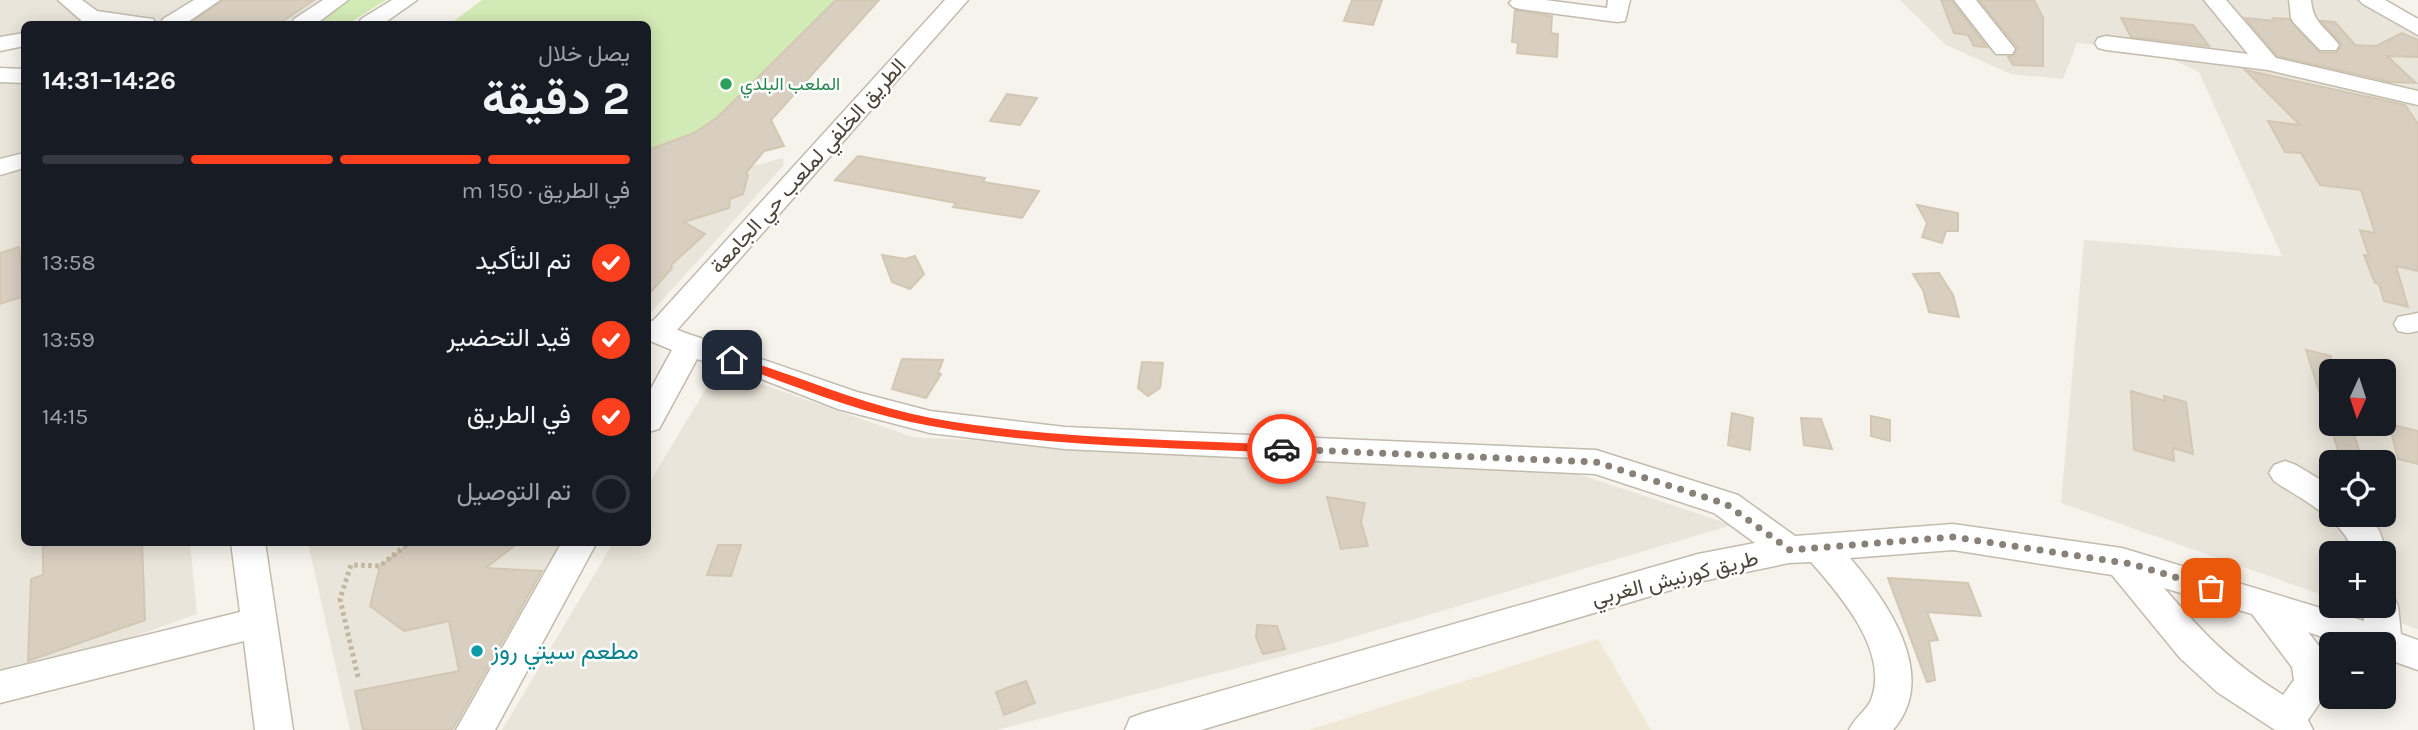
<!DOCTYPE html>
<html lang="ar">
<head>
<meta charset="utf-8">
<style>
  body { margin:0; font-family:Karla,Vazirmatn,sans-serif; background:#20242c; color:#f1f3f6; direction:rtl; height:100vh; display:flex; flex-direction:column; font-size:26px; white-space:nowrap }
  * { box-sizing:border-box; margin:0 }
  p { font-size:23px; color:#9ea1a6 }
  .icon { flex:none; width:38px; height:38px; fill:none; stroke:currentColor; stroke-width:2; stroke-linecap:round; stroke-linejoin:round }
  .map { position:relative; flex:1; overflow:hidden; direction:ltr }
  .panel { position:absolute; left:21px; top:21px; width:630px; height:525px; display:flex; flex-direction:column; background:#171b24; border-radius:10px; box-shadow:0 4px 18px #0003; direction:rtl }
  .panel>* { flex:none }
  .needle { width:46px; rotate:183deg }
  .controls { position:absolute; left:2319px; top:359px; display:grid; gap:14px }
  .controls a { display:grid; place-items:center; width:77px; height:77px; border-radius:10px; background:#171b24; box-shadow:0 4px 18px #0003; font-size:35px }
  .pin { position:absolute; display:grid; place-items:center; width:60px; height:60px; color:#fff; margin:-30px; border-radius:14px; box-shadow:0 4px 10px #0006 }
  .courier { position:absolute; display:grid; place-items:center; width:70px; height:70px; margin:-35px; border:5px solid #fc3f1d; border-radius:50%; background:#fff; color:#222; box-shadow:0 2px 9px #0007 }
  .overview em { font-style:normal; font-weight:700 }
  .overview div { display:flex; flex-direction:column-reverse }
  .overview { display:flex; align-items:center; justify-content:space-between; height:119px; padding:0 21px }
  h1 { font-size:46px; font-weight:700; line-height:52px }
  .bar { display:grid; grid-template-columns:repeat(4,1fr); gap:10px 7px; align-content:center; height:84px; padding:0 21px }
  .bar i { height:9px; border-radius:5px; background:#363941 }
  .bar .selected { background:#fc3f1d }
  .bar p { grid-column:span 4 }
  ol { padding:0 21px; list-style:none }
  li { display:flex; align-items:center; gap:21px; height:77px }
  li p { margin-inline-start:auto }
  li .icon { padding:7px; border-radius:50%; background:#fc3f1d; color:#fff; stroke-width:4 }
  li:last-child { color:#9ea1a6 }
  li i { width:38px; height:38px; border:4px solid #363941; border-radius:50% }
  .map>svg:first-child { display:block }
</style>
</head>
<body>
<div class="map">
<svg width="2418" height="730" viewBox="0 0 2418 730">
  <rect width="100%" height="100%" fill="#f6f3ec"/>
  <g fill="#eae5da" fill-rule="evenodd">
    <polygon points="0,0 328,0 292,24 24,24 24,36 0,39"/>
    <path d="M1900,0H2376L2418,25V629L2352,606H2384V553H2331V598L2061,503L2084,240L2282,256L2199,72L2150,49L2077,43L2063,79L2011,74L1946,45ZM2331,371H2384V424H2331ZM2331,462H2384V514H2331Z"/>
    <polygon points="0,82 24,83 24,542 190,543 197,614 26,675 0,679"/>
    <polygon points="783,158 784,165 648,316 648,202 731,172"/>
    <polygon points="718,369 913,437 1578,474 1732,525 1326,645 997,730 502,730 613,543 648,542 648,485"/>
    <polygon points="308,543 564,543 462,730 350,730"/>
  </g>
  <polygon fill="#efe8d6" points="1598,639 1651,730 1309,730"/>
  <g fill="#d2eab5">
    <polygon points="348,0 386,0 348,24 315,24"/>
    <polygon points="482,0 879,0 757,135 669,175 648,180 648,24 450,24"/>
  </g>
  <g fill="#d8cfc1" stroke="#d3c7b4" stroke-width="2">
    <polygon points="223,0 314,0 279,24 189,24"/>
    <polygon points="836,0 879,0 771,120 784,146 764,151 746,173 748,175 743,194 730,199 729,208 684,222 705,234 671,265 672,268 648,295 648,150 694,133 718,117"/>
    <polygon points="1352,0 1382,0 1373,25 1344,21"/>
    <polygon points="1941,0 1951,0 1987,47 1974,46 1968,35 1954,33"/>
    <polygon points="1979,0 2034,0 2043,18 2043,66 2013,65 2008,57 2014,55 2017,47"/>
    <polygon points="1515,10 1552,16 1551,33 1558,34 1557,57 1517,53 1518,43 1512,42"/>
    <polygon points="2121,18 2193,25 2209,46 2131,37"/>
    <polygon points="2245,18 2275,21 2273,18 2289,19 2320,53 2336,53 2342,45 2321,21 2335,22 2355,45 2376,46 2402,33 2418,40 2418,57 2387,56 2416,83 2391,82 2277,56"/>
    <polygon points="2245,70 2405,105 2418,124 2418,271 2396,266 2408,307 2384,301 2379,284 2375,283 2364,255 2369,256 2360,230 2375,233 2361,190 2320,185 2301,153 2285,152 2268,121 2300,125"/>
    <polygon points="1007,94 1037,98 1020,125 990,121"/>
    <polygon points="858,156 985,178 983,182 1039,191 1022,218 953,207 956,203 835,180"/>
    <polygon points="1917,205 1958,213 1958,231 1946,231 1942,243 1922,237 1927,223"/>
    <polygon points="19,247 24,296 0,304 0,253"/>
    <polygon points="882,255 905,259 915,256 924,274 910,289 892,282"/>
    <polygon points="1939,273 1953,295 1959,317 1929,312 1923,290 1913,274"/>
    <polygon points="2306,350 2331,356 2331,413 2326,413"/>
    <polygon points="902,359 943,360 938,373 941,374 926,398 892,389"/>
    <polygon points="1142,362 1163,363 1160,388 1148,396 1138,388"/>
    <polygon points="2131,391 2165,401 2164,396 2186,402 2193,454 2173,448 2174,461 2134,450"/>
    <polygon points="1732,413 1753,418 1750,450 1728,445"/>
    <polygon points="1871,416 1890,420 1890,441 1871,436"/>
    <polygon points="1801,418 1821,419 1832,449 1804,445"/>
    <polygon points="2329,421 2351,426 2363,462 2340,457"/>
    <polygon points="2389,424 2418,431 2418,464 2398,459"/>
    <polygon points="1327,497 1365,503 1361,522 1368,546 1341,549"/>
    <polygon points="43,542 142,542 145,620 28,661 31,579 43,575"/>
    <polygon points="412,542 519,542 486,568 542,571 454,727 451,730 363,730 355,691 459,671 449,621 404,631 370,606 380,566"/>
    <polygon points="718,545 741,545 731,576 707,575"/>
    <polygon points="1888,578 1968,583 1981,616 1927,612 1938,640 1929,641 1935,680 1927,682"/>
    <polygon points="1257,625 1277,626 1285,649 1263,654 1256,637"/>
    <polygon points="1026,681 1035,703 1004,715 996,692"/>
  </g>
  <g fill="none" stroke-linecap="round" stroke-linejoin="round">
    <g stroke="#c2bbae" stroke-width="3">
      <g id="street">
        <polygon points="58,0 82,0 97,11 145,18 153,19 156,24 91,23 83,22"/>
        <polygon points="194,0 220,0 185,24 161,24 163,19"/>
        <polygon points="323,0 348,0 316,24 292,24 294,19"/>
        <polygon points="392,0 417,0 383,24 359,24 361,19"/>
        <path d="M945,0H968L677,330L857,392L930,411L1065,427L1596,450L1738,495L1795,536L1953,524L2122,548L2364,621L2363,606H2384V593L2393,596L2398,606L2401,634L2418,640V670L2384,658V644H2342L2308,632C2340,671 2336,680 2308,720L2313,730H2275L2217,692L2180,658L2112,575L1953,550L1850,558C1887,601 1940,676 1893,730H1849C1854,718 1867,710 1871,700C1890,652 1840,595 1811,562L1789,563L1698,582L1201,730H1125L1130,718L1144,713L1698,554L1755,543L1714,513L1595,474L1065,449L930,433L838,409L764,380L697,359L659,429L648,432V394L672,350L648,340V320L653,321ZM2164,588L2252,614L2292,667L2294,680L2283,695C2230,662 2204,634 2164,588Z"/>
        <polygon points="1512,0 1545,0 1607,8 1608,0 1630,0 1625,21 1617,22 1520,9 1513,7 1509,3"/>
        <polygon points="1954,0 1976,0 2015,49 2012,54 1996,54"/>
        <polygon points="2204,0 2226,0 2276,58 2418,91 2418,105 2268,70 2106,50 2098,48 2095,43 2098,38 2106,36 2248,54"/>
        <path d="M2289,0H2311C2313,24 2326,27 2339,45L2336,50H2320L2294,23L2291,18Z"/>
        <polygon points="2359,0 2385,0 2418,19 2418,35 2363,4"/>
        <polygon points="24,33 24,46 0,51 0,37"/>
        <polygon points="0,68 24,69 24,83 0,82"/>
        <polygon points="24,153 24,168 0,175 0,159"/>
        <polygon points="2418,313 2418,331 2408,333 2398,331 2394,324 2398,317"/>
        <path d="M2285,461L2296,465L2331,486V514H2365L2379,530L2387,553L2384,560V553H2353C2346,520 2300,499 2274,481L2269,473L2274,465Z"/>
        <polygon points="231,542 265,542 293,730 255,730 244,641 0,703 0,671 240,612"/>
        <polygon points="562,542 597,542 495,730 456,730"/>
      </g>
    </g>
    <polyline stroke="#c4b79f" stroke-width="5" stroke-dasharray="3.5 3.5" stroke-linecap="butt" points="358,677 340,599 351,565 380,566 410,542"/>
    <use href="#street" fill="#fff" fill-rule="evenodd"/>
  </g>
  <path fill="#fc3f1d" d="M732,356C799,376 862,405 931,418C1046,439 1165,439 1282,445L1288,449L1282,453C1165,447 1047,447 931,426C862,414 794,386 728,362V357Z"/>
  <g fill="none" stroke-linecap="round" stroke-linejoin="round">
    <polyline stroke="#878178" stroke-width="7" stroke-dasharray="0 12.6" points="1282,449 1596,462 1726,504 1790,550 1953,537 2132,564 2211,588"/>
  </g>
  <circle fill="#2e9e5b" stroke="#fff" stroke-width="2.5" cx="726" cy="84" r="7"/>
  <circle fill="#0f9aa8" stroke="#fff" stroke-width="2.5" cx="477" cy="651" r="7"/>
  <g text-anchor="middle" stroke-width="5" stroke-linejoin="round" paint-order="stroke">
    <g font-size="18" fill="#27864d" stroke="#fff" text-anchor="start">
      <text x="740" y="90">الملعب البلدي</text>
    </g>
    <g font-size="21" fill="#4b4439" stroke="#fff">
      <text transform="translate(808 166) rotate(-48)" y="7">الطريق الخلفي لملعب حي الجامعة</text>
      <text transform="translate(1675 578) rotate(-14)" y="7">طريق كورنيش الغربي</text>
    </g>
    <g font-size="24" fill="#0d838f" stroke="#fff" text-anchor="start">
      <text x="491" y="659">مطعم سيتي روز</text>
    </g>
  </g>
</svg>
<div class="controls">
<a><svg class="needle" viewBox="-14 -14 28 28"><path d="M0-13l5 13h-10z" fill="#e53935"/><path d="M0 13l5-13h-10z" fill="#9ea1a6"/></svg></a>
<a><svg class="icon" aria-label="locate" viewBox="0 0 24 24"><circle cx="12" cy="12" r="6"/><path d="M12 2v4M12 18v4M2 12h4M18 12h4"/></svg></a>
<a>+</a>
<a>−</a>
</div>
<div class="pin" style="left:2211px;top:588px;background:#ea580c"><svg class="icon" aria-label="bag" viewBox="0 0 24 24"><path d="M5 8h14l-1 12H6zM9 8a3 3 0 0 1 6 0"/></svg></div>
<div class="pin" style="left:732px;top:360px;background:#1f2937"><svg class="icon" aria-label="home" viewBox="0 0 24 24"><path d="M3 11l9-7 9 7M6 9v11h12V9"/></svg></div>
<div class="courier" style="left:1282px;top:449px"><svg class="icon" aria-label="car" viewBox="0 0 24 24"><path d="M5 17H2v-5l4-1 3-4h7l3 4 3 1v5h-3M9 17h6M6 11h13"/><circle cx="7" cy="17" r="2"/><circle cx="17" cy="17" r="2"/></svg></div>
<section class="panel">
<div class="overview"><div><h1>2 دقيقة</h1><p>يصل خلال</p></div><em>14:26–14:31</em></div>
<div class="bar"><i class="selected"></i><i class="selected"></i><i class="selected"></i><i></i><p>في الطريق · 150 m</p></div>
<ol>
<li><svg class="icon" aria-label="check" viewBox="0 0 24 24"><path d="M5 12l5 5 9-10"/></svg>تم التأكيد<p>13:58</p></li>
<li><svg class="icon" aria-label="check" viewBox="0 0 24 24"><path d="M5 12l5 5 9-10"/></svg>قيد التحضير<p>13:59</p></li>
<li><svg class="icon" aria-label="check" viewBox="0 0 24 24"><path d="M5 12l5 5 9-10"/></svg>في الطريق<p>14:15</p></li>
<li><i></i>تم التوصيل</li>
</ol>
</section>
</div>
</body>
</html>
